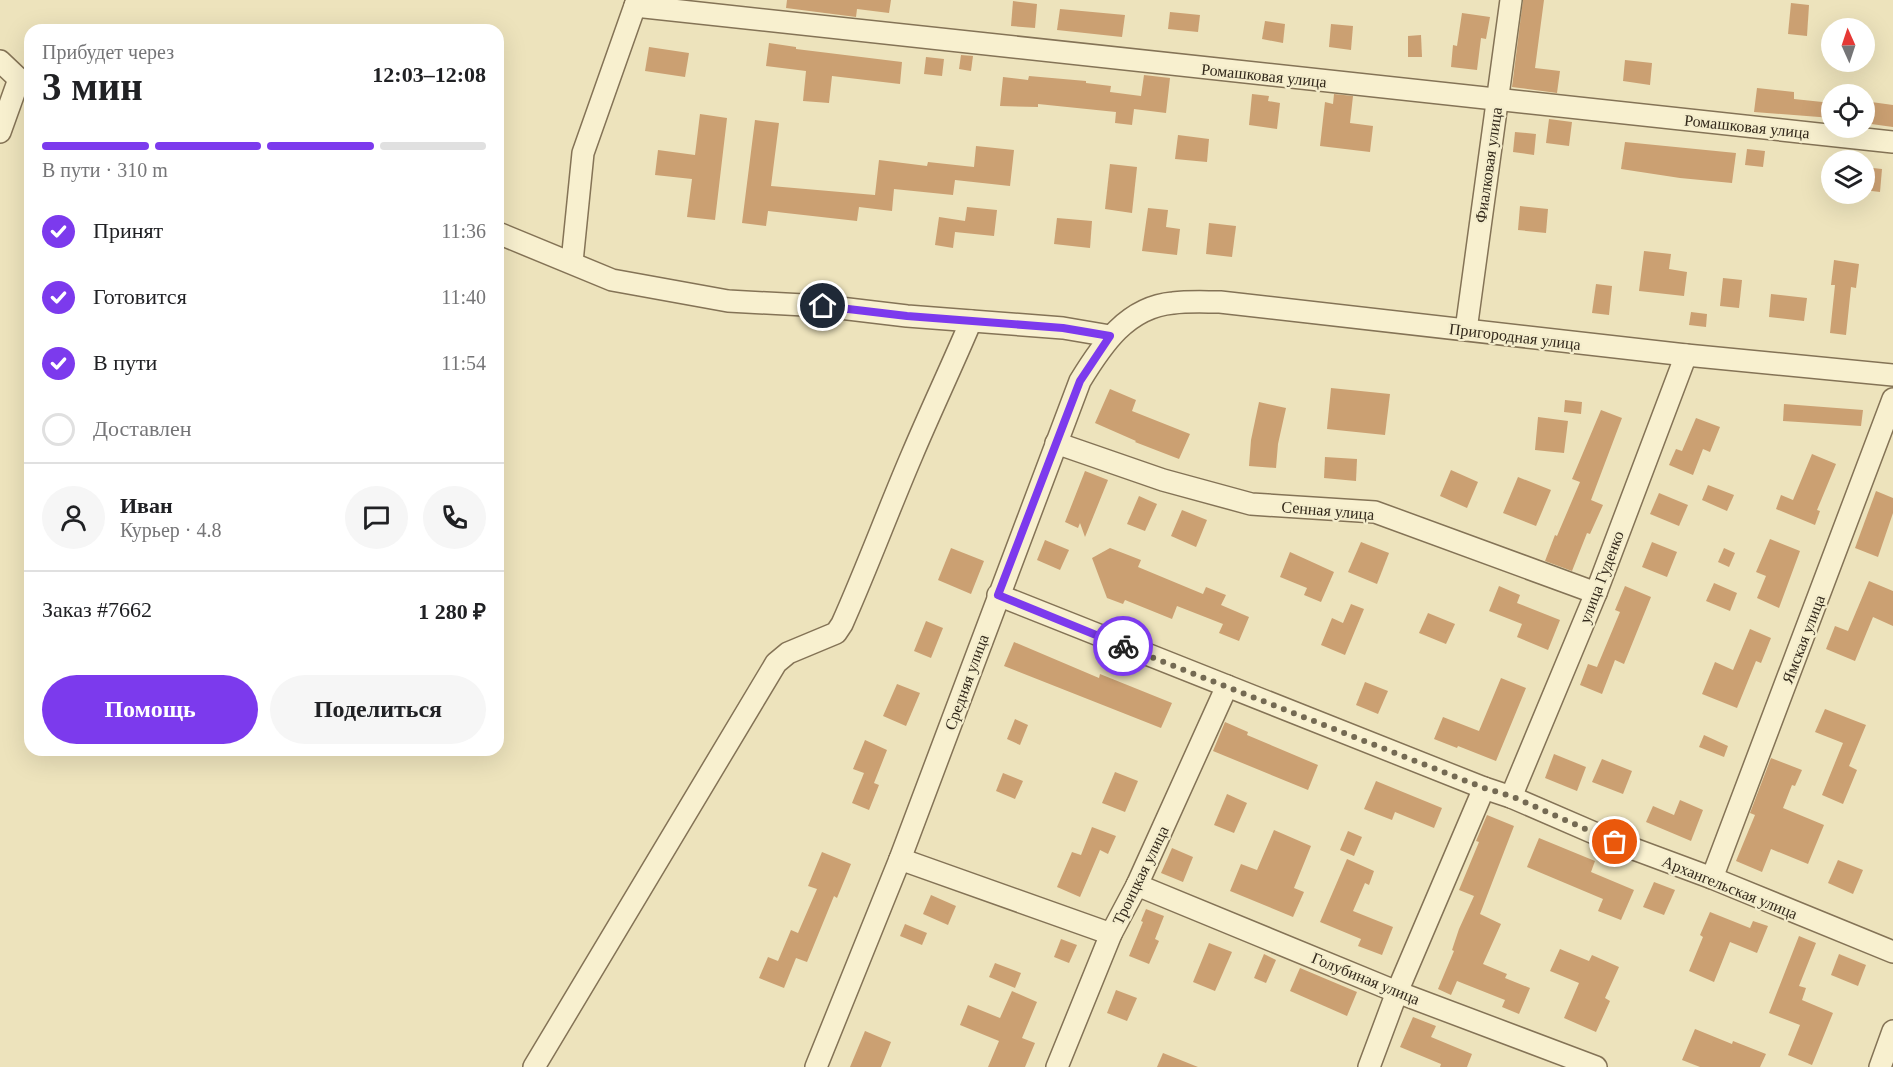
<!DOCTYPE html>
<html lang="ru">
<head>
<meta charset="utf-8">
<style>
  body { margin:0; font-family:Georgia,serif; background:#f6f6f6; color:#202124; height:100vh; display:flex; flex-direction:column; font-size:22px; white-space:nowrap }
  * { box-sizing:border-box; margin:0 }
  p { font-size:20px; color:#757577 }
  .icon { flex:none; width:33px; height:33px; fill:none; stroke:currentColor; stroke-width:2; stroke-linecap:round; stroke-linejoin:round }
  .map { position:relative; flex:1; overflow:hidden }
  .side { position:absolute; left:24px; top:24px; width:480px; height:732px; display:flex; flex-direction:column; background:#fff; border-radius:18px; box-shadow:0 6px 24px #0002 }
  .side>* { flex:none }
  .needle { width:39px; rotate:357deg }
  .buttons { position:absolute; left:1821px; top:18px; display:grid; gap:12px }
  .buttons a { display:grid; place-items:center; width:54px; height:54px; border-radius:50%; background:#fff; box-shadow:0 6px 24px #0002; font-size:30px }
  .pin { position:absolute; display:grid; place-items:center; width:51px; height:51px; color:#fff; margin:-26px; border:3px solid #fff; border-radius:50%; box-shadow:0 2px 6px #0007 }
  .courier { position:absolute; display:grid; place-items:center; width:60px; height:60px; margin:-30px; border:4px solid #7c3aed; border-radius:50%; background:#fff; color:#222; box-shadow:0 2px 8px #0007 }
  .summary em { font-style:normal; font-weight:700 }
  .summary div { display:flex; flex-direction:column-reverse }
  .summary { display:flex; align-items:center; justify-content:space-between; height:102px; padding:0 18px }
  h1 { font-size:39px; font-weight:700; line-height:45px }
  .bar { display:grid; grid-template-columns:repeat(4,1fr); gap:9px 6px; align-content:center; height:72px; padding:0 18px }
  .bar i { height:8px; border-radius:4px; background:#e0e0e0 }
  .bar .current { background:#7c3aed }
  .bar p { grid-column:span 4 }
  .line { display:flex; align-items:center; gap:15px; padding:0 18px; border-top:2px solid #e0e0e0 }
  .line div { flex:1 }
  .round { display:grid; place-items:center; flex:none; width:63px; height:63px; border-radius:32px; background:#f6f6f6 }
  ol { padding:0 18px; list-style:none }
  li { display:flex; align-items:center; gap:18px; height:66px }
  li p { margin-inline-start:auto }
  li .icon { padding:6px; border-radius:50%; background:#7c3aed; color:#fff; stroke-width:4 }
  li:last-child { color:#757577 }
  li i { width:33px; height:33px; border:3px solid #e0e0e0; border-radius:50% }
  .button { display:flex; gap:12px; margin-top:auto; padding:12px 18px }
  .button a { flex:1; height:69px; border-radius:36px; background:#7c3aed; color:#fff; font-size:24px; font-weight:700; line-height:69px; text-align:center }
  .button a+a { background:#f6f6f6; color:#202124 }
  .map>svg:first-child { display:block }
</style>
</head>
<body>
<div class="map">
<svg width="1893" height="1067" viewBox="0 0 1893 1067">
  <rect width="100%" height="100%" fill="#ede3bc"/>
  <g fill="#cba072">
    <polygon points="787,0 891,0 889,13 857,9 856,17 786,8"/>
    <polygon points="1523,0 1544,0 1535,68 1560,71 1557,93 1512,87"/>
    <polygon points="1013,1 1037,4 1035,28 1011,26"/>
    <polygon points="1791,3 1809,5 1807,36 1788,34"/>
    <polygon points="1060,9 1125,15 1122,37 1057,30"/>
    <polygon points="1170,12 1200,15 1198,32 1168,29"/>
    <polygon points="1462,13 1490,17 1486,39 1481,38 1477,70 1451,67 1453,45 1457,46"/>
    <polygon points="1265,21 1285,24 1283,43 1262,39"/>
    <polygon points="1331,24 1353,26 1351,50 1329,47"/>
    <polygon points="1421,35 1422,57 1408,57 1408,36"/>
    <polygon points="769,43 796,47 796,49 902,62 900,84 832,76 829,103 803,101 806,71 766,66"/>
    <polygon points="649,47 689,53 685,77 645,71"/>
    <polygon points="961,55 973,56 971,71 959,69"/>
    <polygon points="926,57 944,59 942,76 924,74"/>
    <polygon points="1625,60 1652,63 1650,85 1623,81"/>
    <polygon points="1144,75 1170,78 1166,113 1134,109 1132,125 1115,123 1116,112 1038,104 1038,107 1000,106 1003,77 1028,80 1029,76 1086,81 1086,83 1111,86 1110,92 1141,96"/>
    <polygon points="1757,88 1794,92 1794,99 1832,103 1832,118 1754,112"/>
    <polygon points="1252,94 1269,96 1268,101 1280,103 1277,129 1249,125"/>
    <polygon points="1334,94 1353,96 1350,123 1373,126 1370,152 1320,146 1325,102 1333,104"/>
    <polygon points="1864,101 1893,105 1893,127 1864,123"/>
    <polygon points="700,114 727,118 715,220 687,217 692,179 655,175 658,150 695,155"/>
    <polygon points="1549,119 1572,122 1569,146 1546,143"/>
    <polygon points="755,120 779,123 771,186 875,195 879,160 927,166 928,162 974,167 976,146 1014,150 1010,186 955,180 953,195 894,189 892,211 859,207 857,221 768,211 766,226 742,223"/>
    <polygon points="1515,132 1536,134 1534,155 1513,152"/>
    <polygon points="1178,135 1209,139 1207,162 1175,159"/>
    <polygon points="1625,142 1736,153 1732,183 1680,178 1621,169"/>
    <polygon points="1747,149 1765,151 1763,167 1745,165"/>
    <polygon points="1110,164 1137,167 1132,213 1105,209"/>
    <polygon points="1864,167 1882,169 1880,192 1864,190"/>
    <polygon points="1520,206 1548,209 1546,233 1518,230"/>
    <polygon points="967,207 997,210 994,236 955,232 953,248 935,245 939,217 965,221"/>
    <polygon points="1148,208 1168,210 1166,227 1180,229 1177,255 1142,251"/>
    <polygon points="1057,218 1092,221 1090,248 1054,244"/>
    <polygon points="1209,223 1236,226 1232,257 1206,254"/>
    <polygon points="1644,251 1671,254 1669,269 1687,272 1684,296 1639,291"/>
    <polygon points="1834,260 1859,264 1856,288 1851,287 1846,335 1830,333 1835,285 1831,285"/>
    <polygon points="1723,278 1742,280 1739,308 1720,306"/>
    <polygon points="1596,284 1612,286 1609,315 1592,313"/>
    <polygon points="1771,294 1807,298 1804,321 1769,317"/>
    <polygon points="1691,312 1707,314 1706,327 1689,325"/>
    <polygon points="1331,388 1390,394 1385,435 1327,429"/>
    <polygon points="1110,389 1136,400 1132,411 1190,434 1179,459 1135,442 1136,441 1095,423"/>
    <polygon points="1565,400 1582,402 1581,414 1564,412"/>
    <polygon points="1259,402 1286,408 1278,444 1276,468 1249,466 1251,440"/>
    <polygon points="1784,404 1863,410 1861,426 1783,421"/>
    <polygon points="1601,410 1622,418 1591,500 1603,505 1590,534 1587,533 1572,571 1545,561 1555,535 1557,536 1580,482 1572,479"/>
    <polygon points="1538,417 1568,421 1564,453 1535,450"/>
    <polygon points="1696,418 1720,427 1710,452 1703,449 1693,475 1669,465 1676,449 1682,451"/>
    <polygon points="1812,454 1836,464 1817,510 1820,511 1815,525 1776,509 1781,495 1793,500"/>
    <polygon points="1325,457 1357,459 1356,481 1324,478"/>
    <polygon points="1451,470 1478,482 1467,508 1440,496"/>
    <polygon points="1085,471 1108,480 1085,537 1080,523 1078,528 1065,522"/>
    <polygon points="1518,477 1551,490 1536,526 1503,513"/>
    <polygon points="1708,485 1734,495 1727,511 1702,500"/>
    <polygon points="1876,491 1893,498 1893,513 1878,557 1855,548"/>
    <polygon points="1659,493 1688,505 1679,526 1650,514"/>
    <polygon points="1139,496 1157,504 1145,531 1127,524"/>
    <polygon points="1182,510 1207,520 1196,547 1171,536"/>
    <polygon points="1770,539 1800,551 1779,608 1757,598 1766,576 1756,572"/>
    <polygon points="1045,540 1069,550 1060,570 1037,560"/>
    <polygon points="1361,542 1389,553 1377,584 1348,572"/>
    <polygon points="1652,542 1677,552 1667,577 1642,567"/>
    <polygon points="951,548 984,561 971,594 938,580"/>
    <polygon points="1110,548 1141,560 1138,567 1203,594 1206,587 1226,595 1221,605 1249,617 1239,641 1219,633 1223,624 1177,606 1172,619 1125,600 1123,604 1107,598 1092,558"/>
    <polygon points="1724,548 1735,553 1729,567 1718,562"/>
    <polygon points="1290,552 1334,572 1321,602 1304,595 1307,588 1280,577"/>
    <polygon points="1869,581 1893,591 1893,626 1873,617 1855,661 1826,649 1835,626 1848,631"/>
    <polygon points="1714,583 1737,593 1730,611 1706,601"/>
    <polygon points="1499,586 1520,595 1517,603 1560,620 1548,650 1517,637 1522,624 1489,611"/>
    <polygon points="1625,586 1651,597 1624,664 1615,660 1602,694 1580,685 1588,664 1597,667 1620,612 1615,610"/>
    <polygon points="1351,604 1364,609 1345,655 1321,645 1332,618 1343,623"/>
    <polygon points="1428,613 1455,624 1446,644 1419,633"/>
    <polygon points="926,621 943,628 931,658 914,651"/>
    <polygon points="1750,629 1771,638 1761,663 1756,661 1737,708 1702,694 1715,662 1733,670"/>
    <polygon points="1014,642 1099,678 1100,674 1172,703 1161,728 1004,666"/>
    <polygon points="1501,678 1526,688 1496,761 1458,746 1457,748 1434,739 1443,717 1479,731"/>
    <polygon points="1365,682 1388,691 1378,714 1356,705"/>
    <polygon points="897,684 920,693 906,726 883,716"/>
    <polygon points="1825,709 1866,725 1849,766 1857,770 1843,804 1822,795 1843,743 1815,732"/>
    <polygon points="1015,719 1028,725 1020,745 1007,739"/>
    <polygon points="1225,722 1248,732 1247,735 1318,765 1308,790 1213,751"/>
    <polygon points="1704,735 1728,746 1724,757 1699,747"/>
    <polygon points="865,740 887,750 874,783 879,785 869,810 852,803 864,773 853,769"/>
    <polygon points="1554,754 1586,767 1577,791 1545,778"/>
    <polygon points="1771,758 1802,770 1795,786 1792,785 1783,808 1824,825 1808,864 1771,849 1762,872 1736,861 1755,815 1750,813"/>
    <polygon points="1602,759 1632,771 1623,794 1592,782"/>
    <polygon points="1115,772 1138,781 1125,812 1102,803"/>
    <polygon points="1003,773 1023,781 1015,799 996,791"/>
    <polygon points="1376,781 1442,808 1434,828 1395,812 1392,820 1364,809"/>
    <polygon points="1227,794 1247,803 1234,833 1214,825"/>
    <polygon points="1680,800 1703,810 1691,841 1646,822 1653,806 1674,815"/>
    <polygon points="1487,815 1514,826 1480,914 1501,924 1483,964 1507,974 1505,978 1530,988 1519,1014 1502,1007 1505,1000 1457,981 1451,995 1438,989 1454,951 1452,950 1459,929 1474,896 1459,890 1479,842 1476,841"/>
    <polygon points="1092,827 1116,836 1108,854 1100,850 1080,897 1057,887 1072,852 1081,855"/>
    <polygon points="1274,830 1311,846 1294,888 1304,892 1293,917 1230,891 1241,864 1257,870"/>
    <polygon points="1348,831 1362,837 1354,856 1340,850"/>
    <polygon points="1539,838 1595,861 1591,872 1634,890 1621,920 1598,911 1603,899 1527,867"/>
    <polygon points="1172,848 1193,857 1183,882 1161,873"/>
    <polygon points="822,852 851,864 837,898 834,896 807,962 796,958 784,988 759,978 768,957 778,961 791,930 798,933 817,889 808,886"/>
    <polygon points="1347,859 1374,871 1369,885 1365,883 1353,911 1393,927 1382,955 1358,946 1361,939 1320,922"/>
    <polygon points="1838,860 1863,870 1853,894 1828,883"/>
    <polygon points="1654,882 1675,890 1664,915 1643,907"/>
    <polygon points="931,895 956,906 948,925 923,914"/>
    <polygon points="1146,909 1164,916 1155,939 1159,941 1149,964 1129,956 1143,922 1141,921"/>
    <polygon points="1710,912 1750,928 1753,921 1768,926 1757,953 1730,942 1714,982 1689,971 1703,937 1700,935"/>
    <polygon points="905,924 927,933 922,945 900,936"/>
    <polygon points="1799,936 1816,943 1799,986 1806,988 1802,1000 1833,1013 1812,1065 1788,1055 1800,1025 1769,1013"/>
    <polygon points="1061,939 1077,945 1069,963 1054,957"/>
    <polygon points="1209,943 1232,952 1215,991 1193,982"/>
    <polygon points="1560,949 1589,961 1592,955 1619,967 1605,998 1610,1001 1596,1032 1564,1018 1579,983 1550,971"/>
    <polygon points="1264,954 1276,960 1266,983 1254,978"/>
    <polygon points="1839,954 1866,965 1858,986 1831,975"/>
    <polygon points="995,963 1021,973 1015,988 989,977"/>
    <polygon points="1300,968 1357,992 1347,1016 1290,991"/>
    <polygon points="1116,990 1137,998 1127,1021 1107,1013"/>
    <polygon points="1012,991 1037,1002 1022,1038 1035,1043 1025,1067 988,1067 999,1041 960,1025 968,1005 1000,1018"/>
    <polygon points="1413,1017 1436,1026 1431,1037 1472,1054 1467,1067 1440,1067 1441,1064 1400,1047"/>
    <polygon points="1695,1029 1732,1044 1733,1041 1766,1054 1760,1067 1700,1067 1682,1060"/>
    <polygon points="865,1031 891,1042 881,1067 850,1067"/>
    <polygon points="1163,1053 1198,1067 1157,1067"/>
  </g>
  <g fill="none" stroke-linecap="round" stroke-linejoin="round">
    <g stroke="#847356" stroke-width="24">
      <g id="minor">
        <polyline points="635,6 1893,142"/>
        <polyline points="0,61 19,79 30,82"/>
        <polyline points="0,132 19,79"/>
        <polyline points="498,233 612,280 728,301 823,306 907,316 1063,328 1110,336"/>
        <polyline points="572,262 583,153 637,0"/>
        <polyline points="1466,330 1511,0"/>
        <polyline points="1056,443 1163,480 1251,504 1375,512 1596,593"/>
        <polyline points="998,595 1484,788 1511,797 1615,842 1712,878 1893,952"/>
        <polyline points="1511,797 1596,593 1686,355"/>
        <polyline points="900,859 1111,934"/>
        <polyline points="1712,878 1893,399"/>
        <polyline points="1137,885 1397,992 1596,1067"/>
        <path d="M534,1067L776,663L788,653L836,633L842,624C867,568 888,511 912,455C931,410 952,366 971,321"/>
        <path d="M816,1067L900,859L1080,381C1102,345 1127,307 1173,303C1189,301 1205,302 1220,302L1686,355L1893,375"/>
        <polyline points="1057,1067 1111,934 1137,885 1227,686"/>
        <polyline points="1369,1067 1397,992 1484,788"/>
        <polyline points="1880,1067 1893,1031"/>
      </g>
    </g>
    <use href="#minor" stroke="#f8f0cf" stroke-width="21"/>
  </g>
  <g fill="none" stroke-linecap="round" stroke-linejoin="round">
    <polyline stroke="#746a53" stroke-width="6" stroke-dasharray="0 10.8" points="1123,646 1484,788 1511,796 1615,842"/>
    <polyline stroke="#7c3aed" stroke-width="8" points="823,306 907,316 1063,328 1110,336 1080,381 998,595 1123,646"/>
  </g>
  <g text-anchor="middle" stroke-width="4.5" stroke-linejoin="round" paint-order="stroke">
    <g font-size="16" fill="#33291b" stroke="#f4edcc">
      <text transform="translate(1264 75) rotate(6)" y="6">Ромашковая улица</text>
      <text transform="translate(1747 126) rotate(6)" y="6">Ромашковая улица</text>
      <text transform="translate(1488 165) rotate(-82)" y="6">Фиалковая улица</text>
      <text transform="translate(1515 336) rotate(7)" y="6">Пригородная улица</text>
      <text transform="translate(1328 510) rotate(5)" y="6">Сенная улица</text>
      <text transform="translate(1601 577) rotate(-69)" y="6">улица Гуденко</text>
      <text transform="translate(1803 639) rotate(-69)" y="6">Ямская улица</text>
      <text transform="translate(966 682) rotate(-70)" y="6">Средняя улица</text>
      <text transform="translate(1140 875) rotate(-64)" y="6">Троицкая улица</text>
      <text transform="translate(1730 887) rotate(22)" y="6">Архангельская улица</text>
      <text transform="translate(1366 978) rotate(22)" y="6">Голубиная улица</text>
    </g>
  </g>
</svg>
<div class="buttons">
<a><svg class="needle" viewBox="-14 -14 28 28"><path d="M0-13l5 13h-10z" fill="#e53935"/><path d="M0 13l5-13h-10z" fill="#757577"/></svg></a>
<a><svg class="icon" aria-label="locate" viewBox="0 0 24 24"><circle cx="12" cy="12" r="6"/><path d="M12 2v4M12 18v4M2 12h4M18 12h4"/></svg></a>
<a><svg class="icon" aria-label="layers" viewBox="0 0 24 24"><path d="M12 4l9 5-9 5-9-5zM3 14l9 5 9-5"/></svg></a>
</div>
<div class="pin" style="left:1615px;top:842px;background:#ea580c"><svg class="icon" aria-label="bag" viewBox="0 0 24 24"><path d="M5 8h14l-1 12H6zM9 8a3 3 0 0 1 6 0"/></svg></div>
<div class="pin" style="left:823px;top:306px;background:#1f2937"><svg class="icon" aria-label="home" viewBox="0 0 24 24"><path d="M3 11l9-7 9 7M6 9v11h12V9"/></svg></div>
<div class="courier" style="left:1123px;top:646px"><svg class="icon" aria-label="bike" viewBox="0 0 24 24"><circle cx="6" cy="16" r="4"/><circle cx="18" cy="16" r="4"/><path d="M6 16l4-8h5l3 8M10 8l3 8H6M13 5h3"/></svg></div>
<section class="side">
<div class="summary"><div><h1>3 мин</h1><p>Прибудет через</p></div><em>12:03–12:08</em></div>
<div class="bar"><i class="current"></i><i class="current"></i><i class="current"></i><i></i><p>В пути · 310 m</p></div>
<ol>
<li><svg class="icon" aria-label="check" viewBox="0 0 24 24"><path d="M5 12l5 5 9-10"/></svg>Принят<p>11:36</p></li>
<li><svg class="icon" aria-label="check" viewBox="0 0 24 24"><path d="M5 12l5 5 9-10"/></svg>Готовится<p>11:40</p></li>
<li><svg class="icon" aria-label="check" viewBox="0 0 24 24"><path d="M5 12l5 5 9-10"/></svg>В пути<p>11:54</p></li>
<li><i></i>Доставлен</li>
</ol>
<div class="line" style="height:108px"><a class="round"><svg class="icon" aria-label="person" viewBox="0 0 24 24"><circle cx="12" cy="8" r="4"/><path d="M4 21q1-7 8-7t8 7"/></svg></a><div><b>Иван</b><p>Курьер · 4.8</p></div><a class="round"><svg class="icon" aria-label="chat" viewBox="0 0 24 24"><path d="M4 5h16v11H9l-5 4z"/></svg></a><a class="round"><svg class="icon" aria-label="phone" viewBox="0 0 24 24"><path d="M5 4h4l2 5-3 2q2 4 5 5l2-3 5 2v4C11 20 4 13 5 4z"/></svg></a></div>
<div class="line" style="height:78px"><div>Заказ #7662</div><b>1 280 ₽</b></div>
<div class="button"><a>Помощь</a><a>Поделиться</a></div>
</section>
</div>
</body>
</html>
